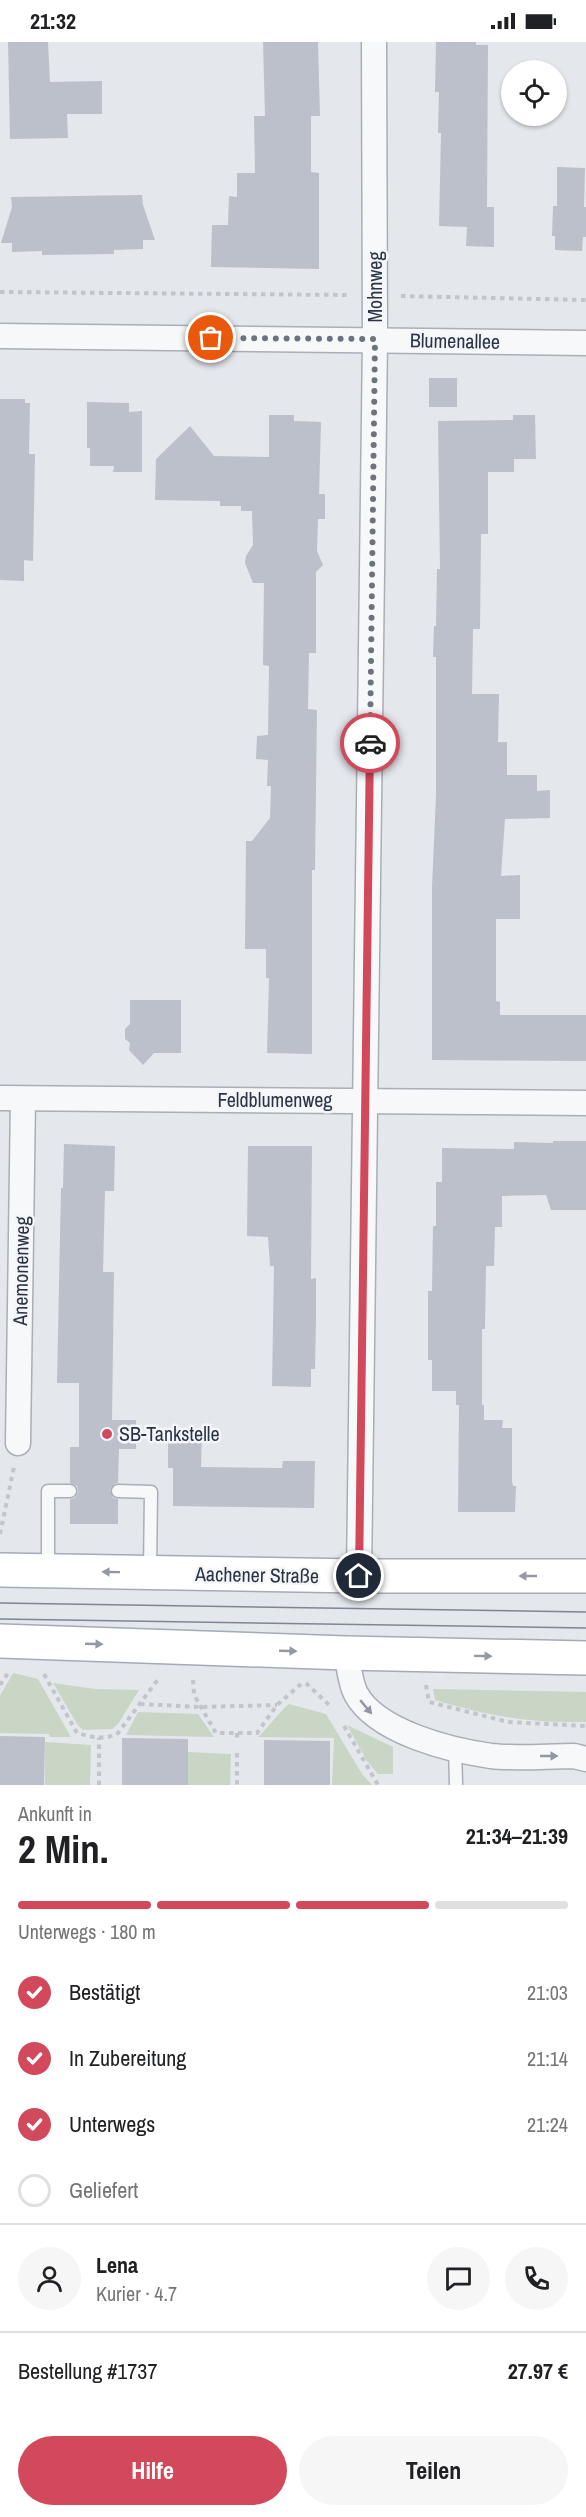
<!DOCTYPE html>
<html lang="de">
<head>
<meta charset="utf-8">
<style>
  body { margin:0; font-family:"Archivo Narrow",sans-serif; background:#f6f6f6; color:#202124; height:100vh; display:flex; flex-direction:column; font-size:22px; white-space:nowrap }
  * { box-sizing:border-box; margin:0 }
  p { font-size:20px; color:#757577 }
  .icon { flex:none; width:33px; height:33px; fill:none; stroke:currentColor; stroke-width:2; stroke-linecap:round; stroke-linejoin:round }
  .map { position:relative; height:1743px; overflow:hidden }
  .details { display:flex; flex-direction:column; background:#fff; flex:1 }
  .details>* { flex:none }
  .controls { position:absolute; left:501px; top:18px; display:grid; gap:12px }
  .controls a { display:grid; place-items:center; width:66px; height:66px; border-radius:50%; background:#fff; box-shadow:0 2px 4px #0004; font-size:30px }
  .pin { position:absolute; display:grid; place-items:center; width:51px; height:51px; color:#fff; margin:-26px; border:3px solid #fff; border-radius:50%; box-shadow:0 2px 6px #0007 }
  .courier { position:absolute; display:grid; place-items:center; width:60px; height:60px; margin:-30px; border:4px solid #d1495b; border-radius:50%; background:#fff; color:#222; box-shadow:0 2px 8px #0007 }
  .overview em { font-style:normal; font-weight:700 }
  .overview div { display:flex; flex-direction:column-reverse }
  .overview { display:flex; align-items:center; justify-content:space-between; height:102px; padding:0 18px }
  h1 { font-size:39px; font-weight:700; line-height:45px }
  .bar { display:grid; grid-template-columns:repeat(4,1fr); gap:9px 6px; align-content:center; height:72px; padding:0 18px }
  .bar i { height:8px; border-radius:4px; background:#e0e0e0 }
  .bar .on { background:#d1495b }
  .bar p { grid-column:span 4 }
  .line { display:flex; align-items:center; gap:15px; padding:0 18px; border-top:2px solid #e0e0e0 }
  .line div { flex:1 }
  .round { display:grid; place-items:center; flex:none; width:63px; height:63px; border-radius:32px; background:#f6f6f6 }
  ol { padding:0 18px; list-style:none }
  li { display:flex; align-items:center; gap:18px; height:66px }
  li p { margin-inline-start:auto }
  li .icon { padding:6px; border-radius:50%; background:#d1495b; color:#fff; stroke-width:4 }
  li:last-child { color:#757577 }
  li i { width:33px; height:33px; border:3px solid #e0e0e0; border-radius:50% }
  .action { display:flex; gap:12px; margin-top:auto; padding:12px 18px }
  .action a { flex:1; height:69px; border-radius:36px; background:#d1495b; color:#fff; font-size:24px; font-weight:700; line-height:69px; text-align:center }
  .action a+a { background:#f6f6f6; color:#202124 }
  .status { display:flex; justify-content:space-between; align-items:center; height:42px; padding:0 30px; background:#fff; direction:ltr }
  .status svg { height:16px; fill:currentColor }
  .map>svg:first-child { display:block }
</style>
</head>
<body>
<div class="status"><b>21:32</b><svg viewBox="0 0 49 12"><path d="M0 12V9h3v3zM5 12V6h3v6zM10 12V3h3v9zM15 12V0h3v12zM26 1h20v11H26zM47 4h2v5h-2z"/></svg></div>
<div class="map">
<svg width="586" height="1743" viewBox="0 0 586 1743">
  <rect width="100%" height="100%" fill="#e4e7ec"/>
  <g fill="#c9d6c5">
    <polygon points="13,1631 38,1637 71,1695 50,1695 49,1692 0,1691 0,1654"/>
    <polygon points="53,1641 95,1647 139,1648 118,1682 112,1687 83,1688 77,1682"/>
    <path d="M433,1647L586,1650V1680C530,1681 488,1674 435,1658Z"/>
    <path d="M289,1662L326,1672L362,1732L372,1743H332L334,1696L258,1695C269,1685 277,1672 289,1662Z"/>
    <polygon points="138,1670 198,1672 214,1695 126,1693"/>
    <polygon points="347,1683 393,1705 393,1732 378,1732 367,1719"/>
    <polygon points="45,1700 91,1703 90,1743 45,1743"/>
    <polygon points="188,1710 231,1712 230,1743 187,1743"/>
  </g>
  <g fill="#bbc0ca">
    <polygon points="8,0 48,0 50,40 102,39 102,72 67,72 68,96 10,97"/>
    <polygon points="263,0 318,0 320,74 311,74 311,130 319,131 319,227 211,225 212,183 228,183 229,154 237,155 237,131 255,131 254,74 265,74"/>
    <polygon points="436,0 476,0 476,3 488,3 487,165 494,165 494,205 466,204 467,185 439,184 441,91 438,91 439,50 435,50"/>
    <polygon points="557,125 585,126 584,165 586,165 586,195 583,195 582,209 555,208 555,194 552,194 553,164 557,164"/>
    <polygon points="142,153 143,163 155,198 143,198 143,207 114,208 114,212 42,213 42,209 12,210 12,201 1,201 12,165 11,155"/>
    <rect x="429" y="336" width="28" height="29"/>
    <polygon points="0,357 25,357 25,361 30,361 29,412 35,412 33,519 24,518 24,539 0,538"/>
    <polygon points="87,360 129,361 129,370 142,369 142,430 113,430 114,424 90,424 90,406 87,406"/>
    <polygon points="269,373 294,373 294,379 321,380 319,452 325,452 325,477 318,477 317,509 323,523 316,530 316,611 309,611 308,667 317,668 315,828 312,828 312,1012 267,1011 269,936 266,936 266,907 245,907 246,799 252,799 270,776 271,744 267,744 268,718 256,717 257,694 268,693 269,624 263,623 264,541 253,541 245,521 246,514 253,503 252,469 241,469 241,464 220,464 220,459 155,458 156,417 190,384 214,414 269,415"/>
    <polygon points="513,373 535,373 536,417 514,417 514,430 488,430 488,492 481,492 480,587 473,587 472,652 499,652 498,700 507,700 507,733 537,733 537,749 550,748 550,776 505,777 501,834 520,833 520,877 496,877 496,959 500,960 500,973 586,973 586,1019 432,1018 432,845 436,753 436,615 433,615 434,584 436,584 437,527 440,527 438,379 513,378"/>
    <polygon points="130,958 181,958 181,1011 154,1011 143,1023 129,1008 130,1001 125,997 125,987 130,982"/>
    <polygon points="553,1099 586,1099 586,1168 551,1168 546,1153 502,1154 502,1185 495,1185 494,1224 486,1224 485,1287 482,1287 482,1363 484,1363 484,1378 503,1378 502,1386 512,1386 512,1439 513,1444 516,1444 515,1470 458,1470 459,1363 456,1363 456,1349 432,1349 432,1318 428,1318 428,1249 432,1249 433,1184 436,1184 436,1140 442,1140 442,1106 514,1107 514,1100 553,1101"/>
    <polygon points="64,1102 115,1104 114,1149 105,1149 103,1230 114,1230 112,1378 136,1378 136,1407 119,1407 118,1441 114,1442 110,1448 113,1456 118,1457 118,1482 70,1482 70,1457 75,1456 78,1450 77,1444 70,1441 70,1405 79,1405 79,1341 57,1341 61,1146 63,1146"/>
    <polygon points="248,1104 312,1104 311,1237 316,1236 316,1277 315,1327 311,1327 311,1345 272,1344 274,1224 270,1224 268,1195 247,1194"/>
    <polygon points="168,1390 202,1391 201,1425 282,1426 283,1419 315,1419 314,1466 173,1464 173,1426 168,1426"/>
    <polygon points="0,1694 45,1695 44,1743 0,1743"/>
    <polygon points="122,1696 188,1697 188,1743 122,1743"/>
    <polygon points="264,1698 330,1699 330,1743 264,1743"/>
  </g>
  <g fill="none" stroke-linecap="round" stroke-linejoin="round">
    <g stroke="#a9aeb7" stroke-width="15">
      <g id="service">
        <polyline points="118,1449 151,1450 150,1530"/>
        <polyline points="48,1528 48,1449 70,1449"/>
        <polyline points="455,1705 456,1742"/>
      </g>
    </g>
    <g stroke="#a9aeb7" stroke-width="27">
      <g id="minor">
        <polyline points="0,294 586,301"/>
        <polyline points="0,1056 586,1061"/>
        <polyline points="18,1401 23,1057"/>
        <polyline points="359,1534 375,297 374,0"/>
        <path d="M346,1611C349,1624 350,1641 356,1652C377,1690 449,1708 491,1714C517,1717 547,1714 574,1714L586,1717"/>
      </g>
    </g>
    <g stroke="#a3abb8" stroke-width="36">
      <g id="primary">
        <polyline points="0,1528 359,1534 586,1534"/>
        <polyline points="0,1599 346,1611 586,1616"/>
      </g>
    </g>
    <g stroke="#c2c5cb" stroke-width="4" stroke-dasharray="4.5 4.5" stroke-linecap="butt">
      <polyline points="0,250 348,253"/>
      <polyline points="401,254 586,258"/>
      <polyline points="0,1492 14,1425"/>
      <path d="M44,1632L77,1691C92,1695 104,1699 118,1691L159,1636"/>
      <polyline points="193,1638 194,1653 216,1691 257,1691 277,1663 301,1642"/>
      <polyline points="306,1641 329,1663"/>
      <polyline points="0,1643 8,1631"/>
      <polyline points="426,1643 429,1660 508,1680 586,1684"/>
      <polyline points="140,1662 201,1665 277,1663"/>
      <polyline points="344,1684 378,1743"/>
      <polyline points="237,1691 237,1698"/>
      <polyline points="237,1711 237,1743"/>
      <polyline points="99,1743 99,1696"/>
    </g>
    <use href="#service" stroke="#f7f8fa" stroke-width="12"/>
    <use href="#minor" stroke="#f7f8fa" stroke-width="24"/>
    <use href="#primary" stroke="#fff" stroke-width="33"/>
    <g stroke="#7d8696" stroke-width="1.5">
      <polyline points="0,1561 586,1570"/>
      <polyline points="0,1577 586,1586"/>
    </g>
  </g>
  <defs><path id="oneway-solid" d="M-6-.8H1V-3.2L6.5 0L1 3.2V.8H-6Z" transform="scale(1.5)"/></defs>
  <g fill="#959aa2">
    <use href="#oneway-solid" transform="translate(111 1530) rotate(-179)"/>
    <use href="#oneway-solid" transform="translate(528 1534) rotate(180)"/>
    <use href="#oneway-solid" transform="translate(94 1602) rotate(2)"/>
    <use href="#oneway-solid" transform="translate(288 1609) rotate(2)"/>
    <use href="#oneway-solid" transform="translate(483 1614) rotate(1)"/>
  </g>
  <g fill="#9196a0">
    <use href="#oneway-solid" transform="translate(366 1665) rotate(50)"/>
    <use href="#oneway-solid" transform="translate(549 1714)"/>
  </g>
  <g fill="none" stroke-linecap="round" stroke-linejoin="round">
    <polyline stroke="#6c737f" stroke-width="6" stroke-dasharray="0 10.8" points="211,296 375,297 370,701"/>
    <polyline stroke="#d1495b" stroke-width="8" points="359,1534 370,701"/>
  </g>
  <circle fill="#d1495b" stroke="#f4f6f9" stroke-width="2" cx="107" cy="1392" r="6"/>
  <g text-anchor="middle" stroke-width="5" stroke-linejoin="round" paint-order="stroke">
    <g font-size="20" fill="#2b3445" stroke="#f4f6f9">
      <text transform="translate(375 245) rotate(-90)" y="7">Mohnweg</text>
      <text transform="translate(455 299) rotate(1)" y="7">Blumenallee</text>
      <text x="275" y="1065">Feldblumenweg</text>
      <text transform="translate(21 1229) rotate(-89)" y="7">Anemonenweg</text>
      <text transform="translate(257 1533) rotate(1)" y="7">Aachener Straße</text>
    </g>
    <g font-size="20" fill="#2b3445" stroke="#f4f6f9" text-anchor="start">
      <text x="119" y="1399">SB-Tankstelle</text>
    </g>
  </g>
</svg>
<div class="controls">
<a><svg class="icon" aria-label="locate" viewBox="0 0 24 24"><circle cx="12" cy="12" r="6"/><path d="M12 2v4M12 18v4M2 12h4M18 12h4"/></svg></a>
</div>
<div class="pin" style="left:211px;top:296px;background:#ea580c"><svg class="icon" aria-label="bag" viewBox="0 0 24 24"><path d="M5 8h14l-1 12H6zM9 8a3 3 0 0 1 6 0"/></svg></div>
<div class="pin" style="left:359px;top:1534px;background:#1f2937"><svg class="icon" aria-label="home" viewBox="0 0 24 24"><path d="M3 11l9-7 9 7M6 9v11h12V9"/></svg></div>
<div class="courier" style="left:370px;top:701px"><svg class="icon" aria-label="car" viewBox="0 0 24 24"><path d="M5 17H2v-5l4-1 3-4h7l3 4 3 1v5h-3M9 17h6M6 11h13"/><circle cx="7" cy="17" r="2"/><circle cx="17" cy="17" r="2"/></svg></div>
</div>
<section class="details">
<div class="overview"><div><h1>2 Min.</h1><p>Ankunft in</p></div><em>21:34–21:39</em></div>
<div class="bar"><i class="on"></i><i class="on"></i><i class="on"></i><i></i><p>Unterwegs · 180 m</p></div>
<ol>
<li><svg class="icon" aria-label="check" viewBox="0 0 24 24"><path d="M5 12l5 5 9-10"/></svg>Bestätigt<p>21:03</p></li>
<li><svg class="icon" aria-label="check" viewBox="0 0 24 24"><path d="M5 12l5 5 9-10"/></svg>In Zubereitung<p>21:14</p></li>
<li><svg class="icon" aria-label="check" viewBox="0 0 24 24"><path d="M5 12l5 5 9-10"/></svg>Unterwegs<p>21:24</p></li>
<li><i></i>Geliefert</li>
</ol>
<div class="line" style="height:108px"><a class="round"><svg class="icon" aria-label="person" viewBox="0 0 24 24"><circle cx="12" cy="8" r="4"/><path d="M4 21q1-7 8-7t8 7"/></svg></a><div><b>Lena</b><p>Kurier · 4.7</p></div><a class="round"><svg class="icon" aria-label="chat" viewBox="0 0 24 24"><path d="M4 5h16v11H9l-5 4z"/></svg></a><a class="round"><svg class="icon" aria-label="phone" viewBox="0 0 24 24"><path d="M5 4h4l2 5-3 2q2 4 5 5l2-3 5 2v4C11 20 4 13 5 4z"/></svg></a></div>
<div class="line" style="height:78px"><div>Bestellung #1737</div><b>27.97 €</b></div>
<div class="action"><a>Hilfe</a><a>Teilen</a></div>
</section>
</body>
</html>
